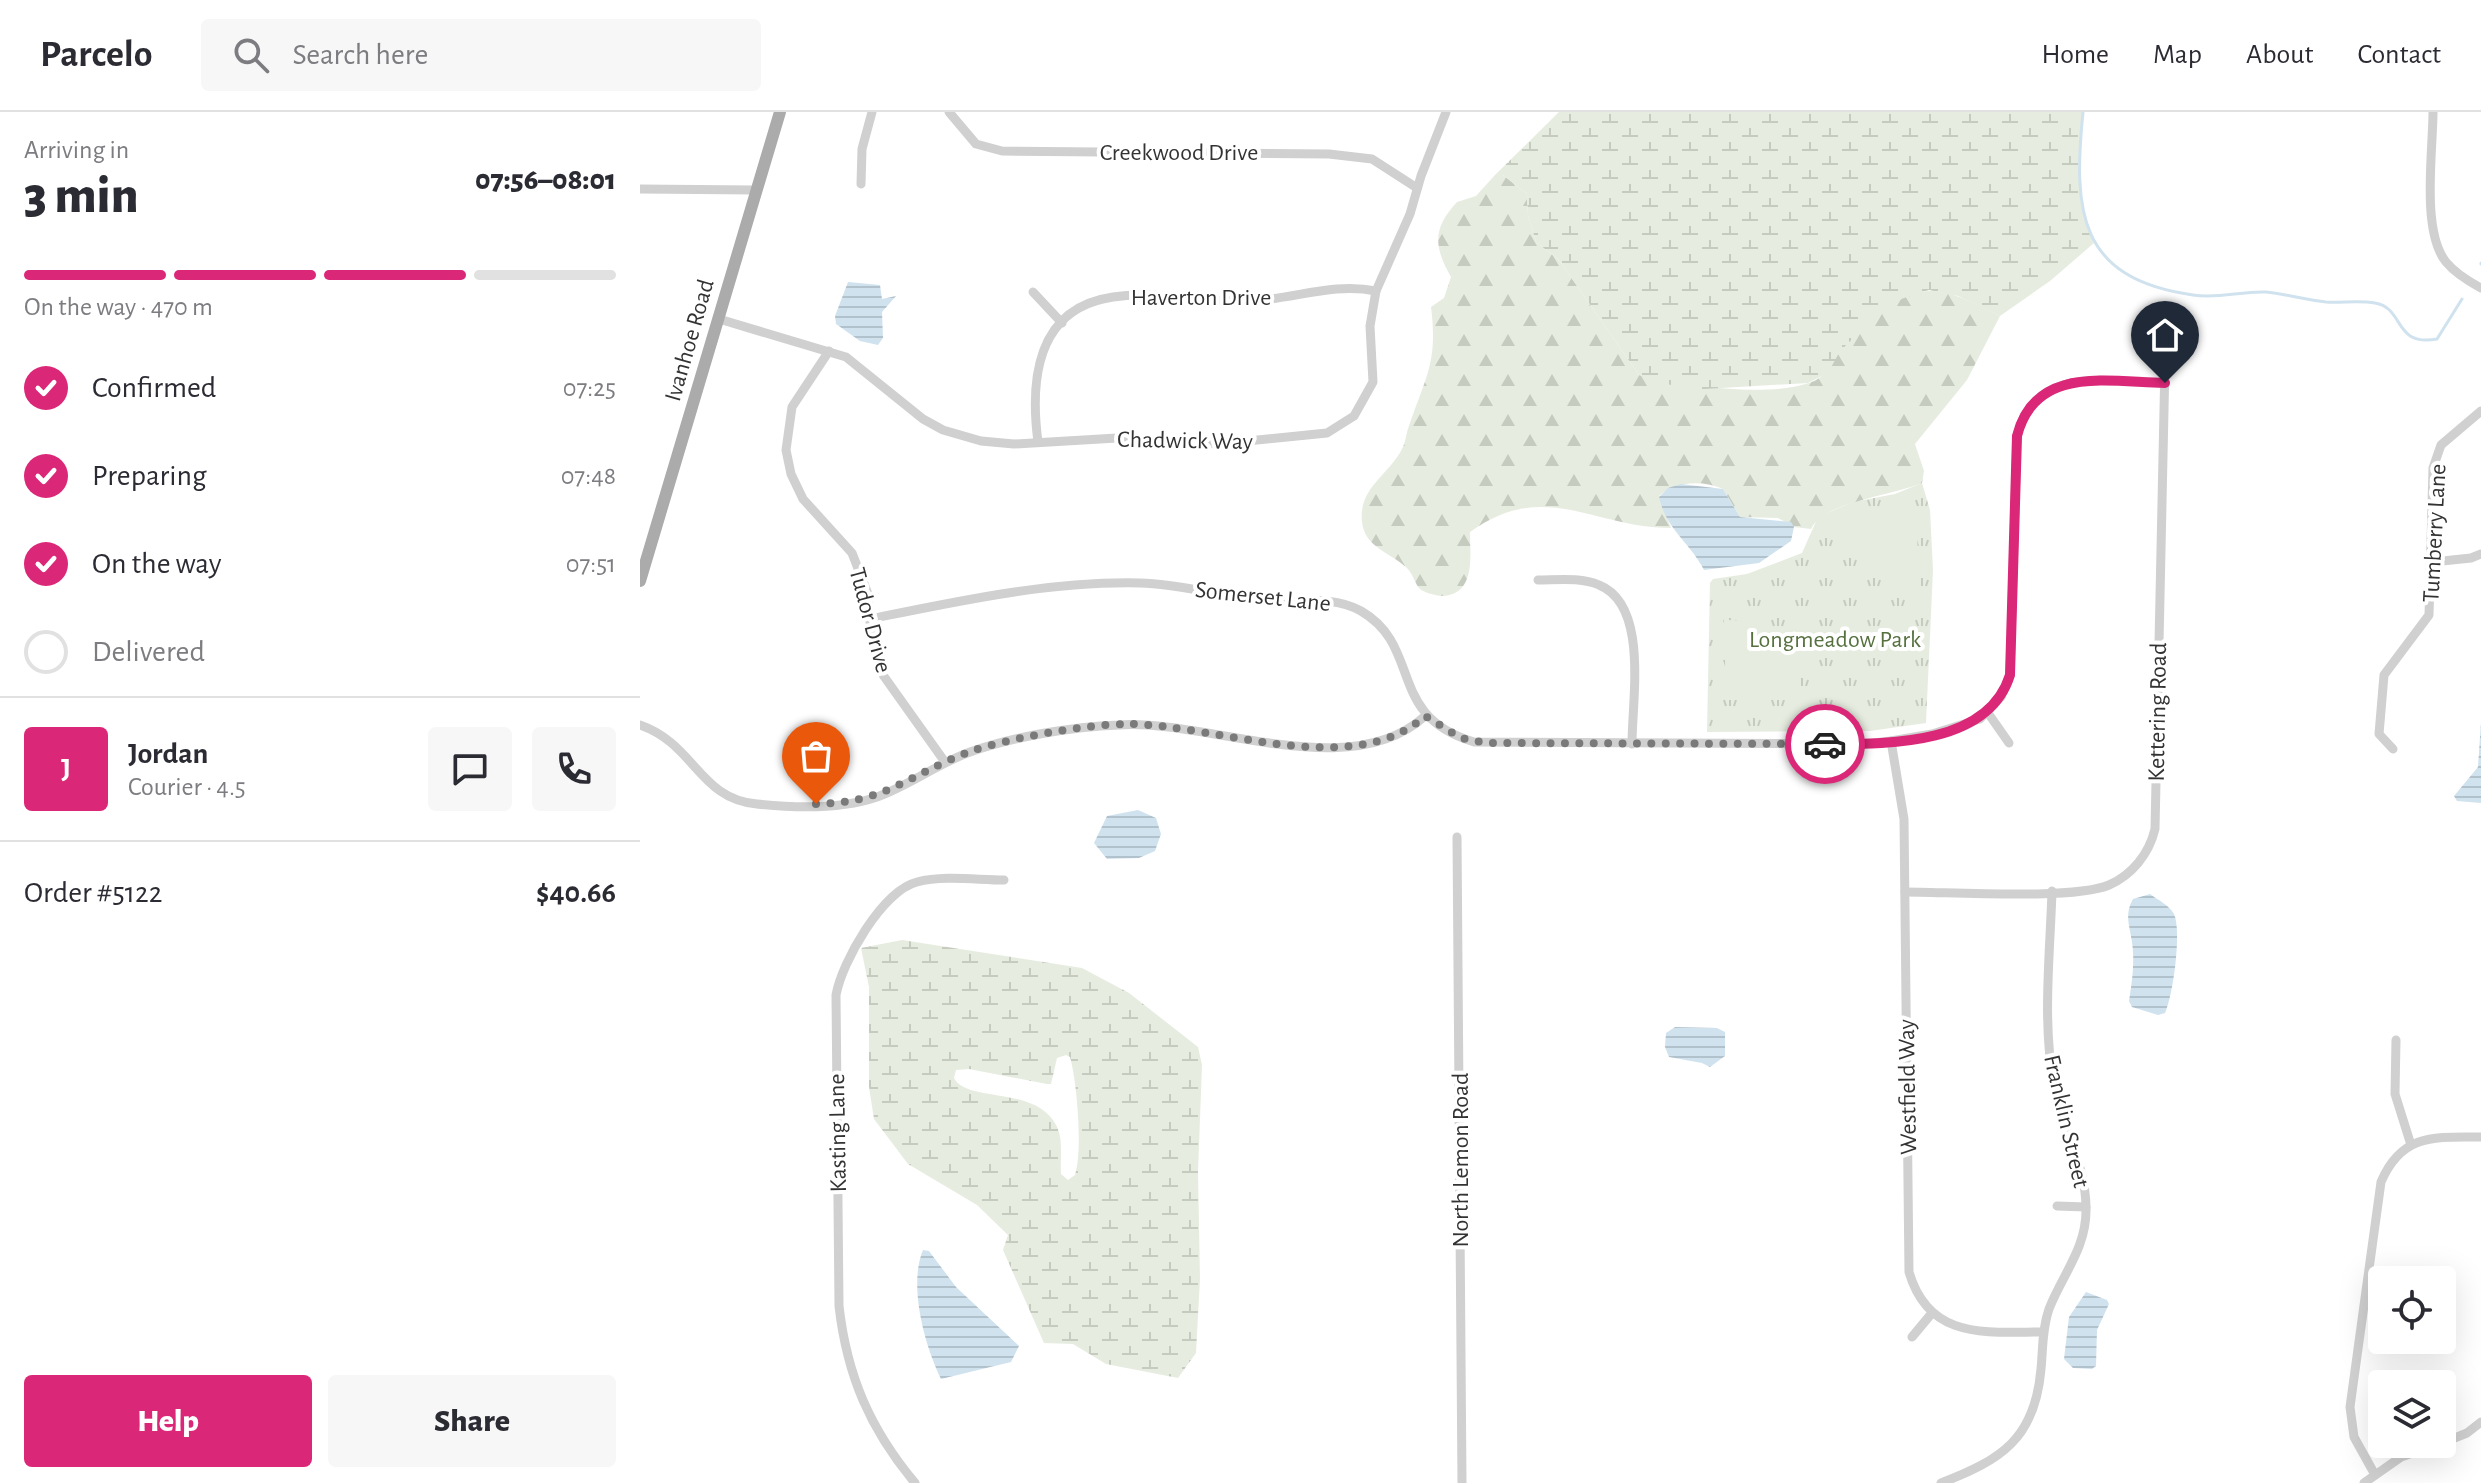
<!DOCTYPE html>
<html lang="en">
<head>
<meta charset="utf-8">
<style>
  body { margin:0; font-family:"Alegreya Sans",sans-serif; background:#f7f7f7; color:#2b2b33; height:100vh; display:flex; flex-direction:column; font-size:30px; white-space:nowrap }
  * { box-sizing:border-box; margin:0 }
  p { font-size:26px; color:#7c7c81 }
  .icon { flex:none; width:44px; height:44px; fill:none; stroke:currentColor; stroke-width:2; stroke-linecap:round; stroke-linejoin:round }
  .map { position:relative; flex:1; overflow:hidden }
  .details { display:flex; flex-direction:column; background:#fff; width:640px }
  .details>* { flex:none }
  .buttons { position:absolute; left:1728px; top:1154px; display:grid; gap:16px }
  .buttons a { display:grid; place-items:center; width:88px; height:88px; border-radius:8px; background:#fff; box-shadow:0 8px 32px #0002; font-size:40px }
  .pin { position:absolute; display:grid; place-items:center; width:68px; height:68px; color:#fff; margin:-82px -34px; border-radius:50% 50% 50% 0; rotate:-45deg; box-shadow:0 0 8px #0007 }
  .pin .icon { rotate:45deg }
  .courier { position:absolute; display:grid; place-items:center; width:80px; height:80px; margin:-40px; border:6px solid #db2777; border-radius:50%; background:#fff; color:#222; box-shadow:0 2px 10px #0007 }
  .head em { font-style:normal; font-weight:800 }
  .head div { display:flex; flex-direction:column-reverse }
  .head { display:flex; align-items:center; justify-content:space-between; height:136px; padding:0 24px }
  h1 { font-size:52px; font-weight:800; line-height:60px }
  .bar { display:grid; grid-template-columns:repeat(4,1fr); gap:12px 8px; align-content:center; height:96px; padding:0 24px }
  .bar i { height:10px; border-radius:6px; background:#e1e1e2 }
  .bar .active { background:#db2777 }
  .bar p { grid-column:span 4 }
  .line { display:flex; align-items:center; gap:20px; padding:0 24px; border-top:2px solid #e1e1e2 }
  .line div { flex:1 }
  .round { display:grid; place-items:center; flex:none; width:84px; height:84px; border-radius:8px; background:#f7f7f7 }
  ol { padding:0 24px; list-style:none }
  li { display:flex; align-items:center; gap:24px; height:88px }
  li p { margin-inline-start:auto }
  li .icon { padding:8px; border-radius:50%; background:#db2777; color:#fff; stroke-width:4 }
  li:last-child { color:#7c7c81 }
  li i { width:44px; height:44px; border:4px solid #e1e1e2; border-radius:50% }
  .cta { display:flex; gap:16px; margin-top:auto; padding:16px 24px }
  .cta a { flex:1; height:92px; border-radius:8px; background:#db2777; color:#fff; font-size:32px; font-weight:800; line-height:92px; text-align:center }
  .cta a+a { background:#f7f7f7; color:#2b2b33 }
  header { display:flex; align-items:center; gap:48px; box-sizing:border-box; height:112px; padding:0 40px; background:#fff; border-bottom:2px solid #e1e1e2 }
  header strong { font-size:38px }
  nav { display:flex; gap:44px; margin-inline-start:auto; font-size:28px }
  .search { width:560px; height:72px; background:#f7f7f7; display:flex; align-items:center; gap:20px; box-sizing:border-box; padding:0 28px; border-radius:8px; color:#7c7c81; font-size:30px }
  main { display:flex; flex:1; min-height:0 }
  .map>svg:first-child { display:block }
</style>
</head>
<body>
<header>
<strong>Parcelo</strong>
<div class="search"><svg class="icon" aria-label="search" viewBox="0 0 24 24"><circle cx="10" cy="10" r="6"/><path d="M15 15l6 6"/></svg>Search here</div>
<nav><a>Home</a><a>Map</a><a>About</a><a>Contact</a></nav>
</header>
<main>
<section class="details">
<div class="head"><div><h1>3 min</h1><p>Arriving in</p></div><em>07:56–08:01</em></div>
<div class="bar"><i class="active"></i><i class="active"></i><i class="active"></i><i></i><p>On the way · 470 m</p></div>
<ol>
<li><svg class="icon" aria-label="check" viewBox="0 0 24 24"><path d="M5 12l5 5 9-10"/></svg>Confirmed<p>07:25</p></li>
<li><svg class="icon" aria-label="check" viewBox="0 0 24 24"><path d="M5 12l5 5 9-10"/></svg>Preparing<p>07:48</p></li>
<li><svg class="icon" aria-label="check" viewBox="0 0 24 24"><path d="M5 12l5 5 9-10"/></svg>On the way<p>07:51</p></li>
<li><i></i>Delivered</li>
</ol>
<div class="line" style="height:144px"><b class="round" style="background:#db2777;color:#fff">J</b><div><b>Jordan</b><p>Courier · 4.5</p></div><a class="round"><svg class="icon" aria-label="chat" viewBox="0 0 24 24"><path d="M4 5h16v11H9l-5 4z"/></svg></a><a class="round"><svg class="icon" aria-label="phone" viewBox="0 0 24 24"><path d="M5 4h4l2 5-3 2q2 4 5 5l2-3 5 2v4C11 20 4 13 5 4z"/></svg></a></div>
<div class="line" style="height:104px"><div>Order #5122</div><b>$40.66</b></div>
<div class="cta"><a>Help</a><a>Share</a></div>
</section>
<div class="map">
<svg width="1841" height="1371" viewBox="0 0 1841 1371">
  <defs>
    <pattern id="grass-tufts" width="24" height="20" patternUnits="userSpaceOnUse" patternTransform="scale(2)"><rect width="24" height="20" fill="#e6ecdf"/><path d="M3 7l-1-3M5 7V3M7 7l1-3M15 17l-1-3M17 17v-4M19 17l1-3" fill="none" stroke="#c6cbc0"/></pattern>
    <pattern id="forest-firs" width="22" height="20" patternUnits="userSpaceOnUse" patternTransform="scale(2)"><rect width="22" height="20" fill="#e6ecdf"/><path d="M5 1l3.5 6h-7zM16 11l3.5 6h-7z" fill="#c6cbc0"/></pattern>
    <pattern id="wetland-marsh" width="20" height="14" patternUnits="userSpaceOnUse" patternTransform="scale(2)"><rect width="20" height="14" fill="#e6ecdf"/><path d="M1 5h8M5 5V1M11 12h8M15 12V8" fill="none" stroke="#c6cbc0"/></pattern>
    <pattern id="water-rules" width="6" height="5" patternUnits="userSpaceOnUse" patternTransform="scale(2)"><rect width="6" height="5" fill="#cfe2ee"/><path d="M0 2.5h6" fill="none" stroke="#b2c2cd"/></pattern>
  </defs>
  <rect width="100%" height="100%" fill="#fff"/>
  <polygon fill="url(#grass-tufts)" points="1282,371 1290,398 1293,458 1286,611 1230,619 1067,620 1070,471 1073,467 1107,462 1162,441 1178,405 1213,390 1255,382"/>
  <path fill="url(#forest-firs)" d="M855,63H863L887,82L888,103L896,130L919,148L999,263C1045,273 1123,286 1169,271C1188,265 1190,251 1201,237C1221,214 1259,177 1292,179C1316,180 1339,194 1360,204L1327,268L1275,332L1284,359L1282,371C1255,383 1183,390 1171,417L1154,415L1138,406L1100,405L1083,377C1063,368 1035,369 1019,384L1031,416C953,416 905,366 830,420C830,444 836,482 803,484C797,484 785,481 780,477C775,472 773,462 767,456C750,440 725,436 722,410C718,376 749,363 762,337C766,330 766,321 769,314C786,264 798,250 791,195L804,186L811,165C794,135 792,117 817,90L836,84Z"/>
  <g fill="url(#wetland-marsh)" fill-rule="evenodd">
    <path d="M919,0H1443C1439,43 1434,92 1454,131L1410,169L1360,204L1318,184L1289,178L1261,187L1232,208L1200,239L1188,261L1168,271L1064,277L1034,274L999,263L919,148L896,130L888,103L887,82L863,63H855Z"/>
    <path d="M262,828L442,856L489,881L558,935L562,953L558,1060L560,1167L556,1241L538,1266L466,1252L433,1232L404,1231L363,1138L368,1123L337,1093L268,1052L234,1007L229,975V875L221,836ZM426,943L430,945C437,970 443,1038 435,1063L428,1068L421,1062C420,1049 423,1030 418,1017C399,972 327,992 314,966L316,958L329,957L407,972H411L417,946Z"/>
  </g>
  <g fill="#e6ecdf">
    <path d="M1275,393L1280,474C1233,477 1205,448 1201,404Z"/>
    <path d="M1084,508C1137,507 1160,538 1162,588H1086Z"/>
  </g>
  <g fill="url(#water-rules)">
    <polygon points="208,170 240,173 242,187 256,184 242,200 243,226 238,233 220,229 196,212 195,204"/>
    <path d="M1041,372L1083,377L1100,405L1151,410L1154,415L1151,429L1119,451L1064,458C1049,429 1027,419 1019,385L1028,376Z"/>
    <polygon points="1841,610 1841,691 1817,689 1814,684 1838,655"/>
    <polygon points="498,698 516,706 521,722 515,739 499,746 467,747 454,731 467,704"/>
    <path d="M1510,782C1518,788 1529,793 1534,802C1542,819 1533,884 1525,901L1518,903L1492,895L1489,889C1492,871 1495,849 1492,830C1490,814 1484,803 1493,787Z"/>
    <polygon points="1035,915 1077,916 1085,920 1085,944 1070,955 1062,951 1029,945 1025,935 1026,921"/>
    <path d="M283,1138L289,1139L316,1175L379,1234L371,1250L301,1267C285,1234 268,1174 283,1138Z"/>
    <polygon points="1446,1180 1467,1188 1469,1192 1457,1218 1456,1254 1452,1257 1433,1256 1424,1247 1429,1205"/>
  </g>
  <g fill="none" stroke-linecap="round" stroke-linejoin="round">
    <g stroke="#cfe2ee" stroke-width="3">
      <path d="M1443,0C1433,99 1438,167 1553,183C1578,187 1601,179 1626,180C1646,182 1666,188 1686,190C1702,191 1719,188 1735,191C1765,196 1753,235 1797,227L1822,187"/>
      <polyline points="1841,152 1841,151"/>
    </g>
    <g stroke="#d0d0d0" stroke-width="9">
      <polyline points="309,0 336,32 362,39 689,42 732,47 777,76"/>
      <path d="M1793,0C1793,39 1781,119 1806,150C1815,161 1828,169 1841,176"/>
      <polyline points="221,72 222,37 232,0"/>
      <polyline points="0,77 115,78"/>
      <polyline points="393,180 422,211"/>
      <polyline points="79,207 206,245 283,307 303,318 341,329 374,332 477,326 578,332 687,321 714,304 733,270 730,214 736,179 770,102 781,64 806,0"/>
      <polyline points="189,239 152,295 146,338 151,362 163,387 212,441 228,482 231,523 243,563 305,650"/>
      <path d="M398,330C390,269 396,196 473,185C517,178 564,191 608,189C652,188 692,170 736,179"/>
      <polyline points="1793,450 1831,446 1841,442"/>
      <path d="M898,468C917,468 941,465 959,473C1009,493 992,587 992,632"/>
      <path d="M230,507C318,489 410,469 500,471C541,472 579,484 620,488C652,491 692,482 721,499C783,535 746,604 834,630L1224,632L1251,629L1292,622L1340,607L1361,585L1370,563L1377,324C1395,252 1468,270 1525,271"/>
      <polyline points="1348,601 1369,631"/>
      <path d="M0,613C55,632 59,687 117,692C154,696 202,697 237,685C270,673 297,652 330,640C375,624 432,615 479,613C569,607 710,673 785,604"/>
      <path d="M1251,629L1264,707L1269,1160C1289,1228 1345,1220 1403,1220"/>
      <polyline points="1753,637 1739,622 1744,563 1789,503 1793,356 1801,333 1841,299"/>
      <polyline points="817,725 822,1371"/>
      <path d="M1265,780C1310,780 1434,788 1469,773C1492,763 1509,742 1515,717L1526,205"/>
      <polyline points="1756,928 1755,982 1771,1033"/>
      <polyline points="1417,1094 1446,1095"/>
      <polyline points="1272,1225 1292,1201"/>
      <polyline points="1802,1331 1827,1321 1841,1310"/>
      <path d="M1734,1361L1714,1325L1710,1295L1741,1070C1762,1021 1795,1025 1841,1025"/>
      <path d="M275,1371C230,1317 207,1264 199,1194L196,883C202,850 242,779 277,770C304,763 337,768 364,768"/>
      <path d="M1301,1371C1361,1348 1395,1327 1401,1257C1403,1237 1402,1217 1409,1197C1422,1163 1447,1136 1446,1096C1446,1052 1422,1016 1414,973C1402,911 1410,843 1412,779"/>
      <polyline points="1724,1371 1761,1345 1799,1332"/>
    </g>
    <polyline stroke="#ababab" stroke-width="12" points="0,469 140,0"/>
  </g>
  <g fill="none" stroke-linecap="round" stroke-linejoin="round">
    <path stroke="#7a7a7a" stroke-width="8" stroke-dasharray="0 14.4" d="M176,692C246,691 268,663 329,640C369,626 443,613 485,612C573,611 712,670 785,604L821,626L847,631L1185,632"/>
    <path stroke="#db2777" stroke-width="10" d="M1185,632C1247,632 1348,634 1370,563L1377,324C1395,253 1468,270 1525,271"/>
  </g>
  <g text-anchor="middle" stroke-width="8" stroke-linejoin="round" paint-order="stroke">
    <g font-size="24" fill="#333" stroke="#fff">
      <text x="539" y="48">Creekwood Drive</text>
      <text x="561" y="193">Haverton Drive</text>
      <text transform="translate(49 228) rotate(-74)" y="8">Ivanhoe Road</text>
      <text transform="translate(545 328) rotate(1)" y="8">Chadwick Way</text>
      <text transform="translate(1794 421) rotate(-87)" y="8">Tumberry Lane</text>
      <text transform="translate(623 484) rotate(6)" y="8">Somerset Lane</text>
      <text transform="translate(231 508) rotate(75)" y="8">Tudor Drive</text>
      <text transform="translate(1517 600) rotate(-89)" y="8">Kettering Road</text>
      <text transform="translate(1267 975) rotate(-91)" y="8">Westfield Way</text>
      <text transform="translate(1427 1009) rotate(77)" y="8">Franklin Street</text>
      <text transform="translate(197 1021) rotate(-91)" y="8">Kasting Lane</text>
      <text transform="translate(820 1048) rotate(-90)" y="8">North Lemon Road</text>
    </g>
    <g font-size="24" fill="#56703f" stroke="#fff">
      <text x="1195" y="535">Longmeadow Park</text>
    </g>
  </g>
</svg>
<div class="buttons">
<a><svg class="icon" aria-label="locate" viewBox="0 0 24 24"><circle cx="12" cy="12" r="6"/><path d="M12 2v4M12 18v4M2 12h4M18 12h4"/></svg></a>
<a><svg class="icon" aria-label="layers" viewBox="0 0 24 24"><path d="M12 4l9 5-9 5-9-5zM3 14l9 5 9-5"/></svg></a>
</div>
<div class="pin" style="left:176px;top:692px;background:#ea580c"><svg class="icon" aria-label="bag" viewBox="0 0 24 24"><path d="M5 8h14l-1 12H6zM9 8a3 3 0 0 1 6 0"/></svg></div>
<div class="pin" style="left:1525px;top:271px;background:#1f2937"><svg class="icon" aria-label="home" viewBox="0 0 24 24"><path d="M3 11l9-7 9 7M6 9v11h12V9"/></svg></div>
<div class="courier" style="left:1185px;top:632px"><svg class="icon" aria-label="car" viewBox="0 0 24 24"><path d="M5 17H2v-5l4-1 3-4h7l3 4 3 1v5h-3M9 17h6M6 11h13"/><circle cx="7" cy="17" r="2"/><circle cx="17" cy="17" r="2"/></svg></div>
</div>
</main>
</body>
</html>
